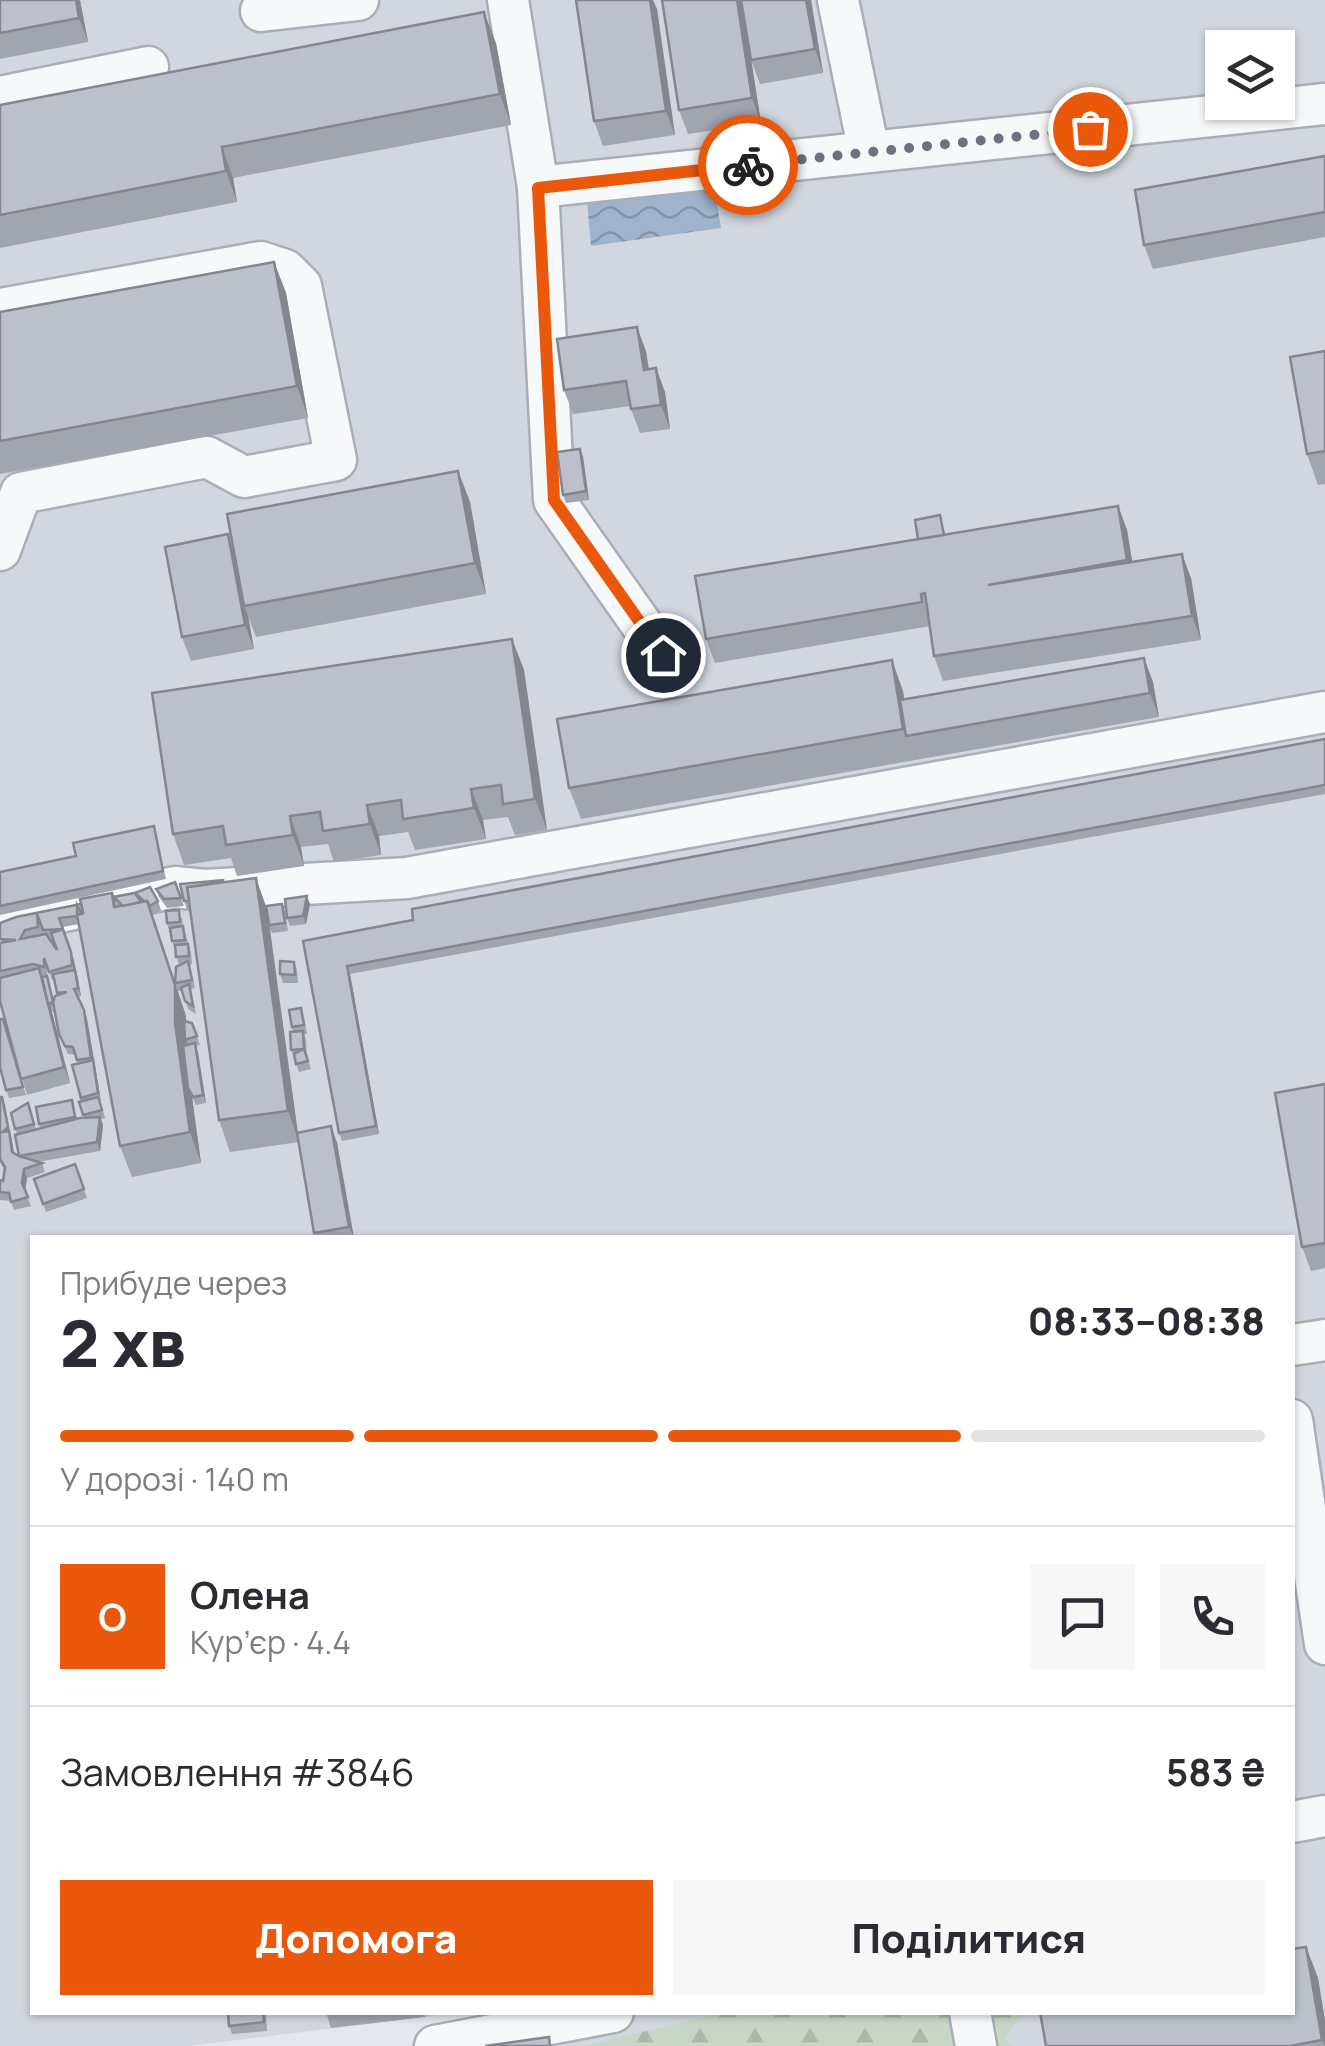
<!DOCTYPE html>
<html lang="uk">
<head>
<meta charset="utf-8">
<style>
  body { margin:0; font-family:Manrope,sans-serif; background:#f7f7f7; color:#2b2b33; height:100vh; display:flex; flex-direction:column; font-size:38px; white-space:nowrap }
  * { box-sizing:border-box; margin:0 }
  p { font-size:32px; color:#7c7c81 }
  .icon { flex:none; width:55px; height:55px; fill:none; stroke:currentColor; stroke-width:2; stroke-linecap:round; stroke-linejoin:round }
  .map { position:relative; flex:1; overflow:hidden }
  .drawer { position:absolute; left:30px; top:1235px; width:1265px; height:780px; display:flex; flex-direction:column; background:#fff; border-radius:0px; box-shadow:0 2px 8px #0004 }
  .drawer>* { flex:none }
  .fabs { position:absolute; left:1205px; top:30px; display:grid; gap:20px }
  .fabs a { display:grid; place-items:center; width:90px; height:90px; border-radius:0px; background:#fff; box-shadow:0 2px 8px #0004; font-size:50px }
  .pin { position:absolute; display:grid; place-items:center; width:85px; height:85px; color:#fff; margin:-42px; border:5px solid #fff; border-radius:50%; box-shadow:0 2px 10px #0007 }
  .courier { position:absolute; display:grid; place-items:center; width:100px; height:100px; margin:-50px; border:8px solid #ea580c; border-radius:50%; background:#fff; color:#222; box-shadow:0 2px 12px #0007 }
  .summary em { font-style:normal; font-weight:800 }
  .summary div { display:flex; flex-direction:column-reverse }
  .summary { display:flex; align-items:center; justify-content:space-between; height:170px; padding:0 30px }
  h1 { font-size:65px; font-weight:800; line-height:75px }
  .bar { display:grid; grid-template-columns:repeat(4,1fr); gap:15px 10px; align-content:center; height:120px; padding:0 30px }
  .bar i { height:12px; border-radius:8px; background:#e1e1e2 }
  .bar .active { background:#ea580c }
  .bar p { grid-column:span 4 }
  .line { display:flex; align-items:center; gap:25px; padding:0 30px; border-top:2px solid #e1e1e2 }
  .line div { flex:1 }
  .round { display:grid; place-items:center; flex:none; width:105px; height:105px; border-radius:0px; background:#f7f7f7 }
  .cta { display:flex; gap:20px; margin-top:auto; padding:20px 30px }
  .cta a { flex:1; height:115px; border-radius:0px; background:#ea580c; color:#fff; font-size:40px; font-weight:800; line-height:115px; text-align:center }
  .cta a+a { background:#f7f7f7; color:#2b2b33 }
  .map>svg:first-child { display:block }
</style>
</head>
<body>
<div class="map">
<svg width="1325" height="2046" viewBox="0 0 1325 2046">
  <defs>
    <pattern id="forest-firs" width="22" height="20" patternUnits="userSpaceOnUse" patternTransform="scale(2.5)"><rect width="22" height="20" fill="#c9d6c5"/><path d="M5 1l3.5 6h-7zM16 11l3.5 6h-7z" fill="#adb8ab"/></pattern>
    <pattern id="water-waves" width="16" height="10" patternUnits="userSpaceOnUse" patternTransform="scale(2.5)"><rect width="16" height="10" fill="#9fb4cc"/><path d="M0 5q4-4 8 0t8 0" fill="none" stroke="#8293a7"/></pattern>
  </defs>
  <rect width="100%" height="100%" fill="#e4e7ec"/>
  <path fill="#d2d6de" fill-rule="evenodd" d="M0,0H1325V2046H492L490,2013L1292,2012V1238H32V2012L457,2013L189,2046H0ZM1222,48H1278V102H1222Z"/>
  <polygon fill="url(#forest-firs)" points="722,2013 1024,2013 1004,2039 1013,2046 583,2046"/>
  <polygon fill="url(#water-waves)" points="713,182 721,228 591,246 587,201"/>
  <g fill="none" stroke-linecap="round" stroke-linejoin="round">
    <g stroke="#a9aeb7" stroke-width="45">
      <g id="minor">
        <polyline points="508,0 538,187 554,500 663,655"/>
        <polyline points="838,0 869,152"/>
        <polyline points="261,11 358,0"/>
        <polyline points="0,97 148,67"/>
        <polyline points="538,187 1325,104"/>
        <polyline points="0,309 261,262 285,270 301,286 336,460 244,477 207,457 21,493 0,550"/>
        <polyline points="0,925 175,887 204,890 407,878 1325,712"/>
        <polyline points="1292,1345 1325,1340"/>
        <polyline points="1292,1420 1325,1644"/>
        <polyline points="1292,1822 1325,1816"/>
        <polyline points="970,2012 976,2046"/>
        <polyline points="435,2046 613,2012"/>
      </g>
    </g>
    <use href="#minor" stroke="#f7f8fa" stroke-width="40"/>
  </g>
  <g fill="#a1a5ae" fill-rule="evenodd">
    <polygon points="0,0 80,0 88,42 0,59"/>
    <polygon points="662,0 811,0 823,73 760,84 751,60 761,123 688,134 679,110"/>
    <polygon points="657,9 675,135 603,146 594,121"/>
    <polygon points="496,43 511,125 233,178 237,202 0,248 0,105"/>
    <polygon points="1325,156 1325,237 1153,269 1144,245"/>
    <polygon points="274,262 286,293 308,418 0,474 0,312"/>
    <polygon points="646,351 649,369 665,392 670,429 640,433 630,406 573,414 564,390"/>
    <polygon points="1325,351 1325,484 1318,485 1307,454"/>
    <polygon points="580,449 583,457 589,500 566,503 563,495"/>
    <polygon points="458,471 470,502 486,594 256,637 248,616 254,649 191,661 182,637 234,552"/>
    <polygon points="1118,506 1127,530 1132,562 1191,578 1201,640 943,681 934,656 930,626 715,663 706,639 918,539 940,515 945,535"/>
    <polygon points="512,639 524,670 547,830 515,835 508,817 483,820 486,839 415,850 408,832 379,836 381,855 334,862 328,844 301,847 304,866 237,876 231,858 184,865 173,834"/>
    <polygon points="1153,682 1159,717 581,819 569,788 903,691 904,700"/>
    <polygon points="1325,739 1325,794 350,974 379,1134 342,1141 339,1133 303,941 413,920"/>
    <polygon points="154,826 166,879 0,915 0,872 76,856"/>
    <polygon points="175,882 184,906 167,908 159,897 156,889"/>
    <polygon points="224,882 266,906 282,904 285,912 288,931 272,933 270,929 298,1133 331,1126 337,1143 354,1238 316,1238 299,1142 230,1152 219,1120 190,909 187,910 184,901"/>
    <path d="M135,893L158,901L161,910L153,915L151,913L175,982L179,965L167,923L182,918L183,926L191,952L192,964L190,965L195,988L191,989L196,1014L188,1009L182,991H178L186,1016V1022L192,1023L200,1045L196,1046L206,1103L196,1105L192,1097L201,1163L132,1177L120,1146L79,924L63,927L78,978L81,996L78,997L87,1019L101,1101H100L105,1118L101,1119L103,1125L100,1151L37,1162L42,1163L45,1172L27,1178L25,1190L31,1206L14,1210L11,1201L0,1200V1180L3,1181L4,1170L0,1162V1097H2L5,1105L14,1153L19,1156L17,1134L11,1113L28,1103L36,1129L41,1128L39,1124L72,1100L77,1118L84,1117L72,1065L78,1064L76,1055L68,1054L62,1042L54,1011L52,1012L70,1083L27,1095L0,1001V943L1,942L0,939L81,904ZM47,967L52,980L54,979L58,995L54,1000L47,976Z"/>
    <polygon points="310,904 306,924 290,926 287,918"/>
    <polygon points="294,962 297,970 298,983 283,983 280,974"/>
    <polygon points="304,1017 307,1034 304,1034 306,1040 307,1057 311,1069 299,1072 291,1050 293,1032 292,1027"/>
    <polygon points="0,1019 26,1095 9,1098 6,1090"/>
    <polygon points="1325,1084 1325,1268 1311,1271 1302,1247"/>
    <polygon points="75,1164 87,1198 46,1212 34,1179"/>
    <polygon points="1306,1947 1318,1978 1325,2021 1325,2046 1046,2046"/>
    <polygon points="266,2012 267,2031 232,2034 229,2026"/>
    <polygon points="326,2012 424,2012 425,2017 331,2028"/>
  </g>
  <g fill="#83868d">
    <polygon points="76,0 80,0 88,42 79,18"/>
    <polygon points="650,0 653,0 657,9 675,135 666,111"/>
    <polygon points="737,0 742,0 761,123 752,98"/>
    <polygon points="806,0 811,0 823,73 815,49"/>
    <polygon points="484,12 496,43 511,125 500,94"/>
    <polygon points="222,147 233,178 237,202 226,171"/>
    <polygon points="274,262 286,293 308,418 297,386"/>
    <polygon points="637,327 646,351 652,394 644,370"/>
    <polygon points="656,368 665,392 670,429 661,405"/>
    <polygon points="580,449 583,457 589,500 586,491"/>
    <polygon points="458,471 470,502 486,594 475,563"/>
    <polygon points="1118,506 1127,530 1136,584 1127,560"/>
    <polygon points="228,534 236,558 244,606 248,616 254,649 245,625"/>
    <polygon points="1182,554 1191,578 1201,640 1192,616"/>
    <polygon points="512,639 524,670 547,830 535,799"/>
    <polygon points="1144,658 1153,682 1159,717 1150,693"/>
    <polygon points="892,660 903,691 910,735 906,736 903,729"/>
    <polygon points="471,789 483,820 486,839 474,808"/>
    <polygon points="367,805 379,836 381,855 370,824"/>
    <polygon points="290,816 301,847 304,866 293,835"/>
    <polygon points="256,878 267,909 299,1142 288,1111"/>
    <polygon points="307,896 310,904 306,924 303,916"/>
    <polygon points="147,901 186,1016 188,1088 192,1097 201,1163 190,1132"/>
    <polygon points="61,920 74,960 81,996 78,988"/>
    <polygon points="347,966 350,974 379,1134 376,1126"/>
    <polygon points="39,968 45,985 70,1083 64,1067"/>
    <polygon points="84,1010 87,1019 101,1101 91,1058"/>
    <polygon points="195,1043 198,1052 206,1103 203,1095"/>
    <polygon points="2,1097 12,1140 15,1160 3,1132"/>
    <polygon points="100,1117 103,1125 100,1151 97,1142"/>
    <polygon points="331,1126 337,1143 354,1238 349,1227"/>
    <polygon points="24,1169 27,1178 25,1191 22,1183"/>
    <polygon points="1306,1947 1318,1978 1325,2021 1325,2046 1322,2040"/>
  </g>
  <g fill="#bbc0ca" stroke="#83868d" stroke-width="2.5" fill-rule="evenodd">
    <polygon points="0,0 76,0 79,18 0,33"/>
    <polygon points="576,0 650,0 666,111 594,121"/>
    <polygon points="662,0 737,0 752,98 679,110"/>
    <polygon points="741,0 806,0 815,49 751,60"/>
    <polygon points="484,12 500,94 222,147 226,171 0,215 0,105"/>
    <polygon points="1325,156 1325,212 1144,245 1135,190"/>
    <polygon points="274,262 297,386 0,441 0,312"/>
    <polygon points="637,327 644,370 656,368 661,405 631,409 626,381 564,390 557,339"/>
    <polygon points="1325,351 1325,451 1307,454 1290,357"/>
    <polygon points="580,449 586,491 563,495 557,452"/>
    <polygon points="458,471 475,563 244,606 227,514"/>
    <polygon points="1118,506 1127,560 988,585 1182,554 1192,616 934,656 925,593 921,594 922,602 706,639 695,576"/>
    <polygon points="940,515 944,535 918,539 915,520"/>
    <polygon points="228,534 245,625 182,637 165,547"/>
    <polygon points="512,639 535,799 503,804 501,785 471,789 474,808 403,819 401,800 367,805 370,824 323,831 320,812 290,816 293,835 226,845 223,826 173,834 152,693"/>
    <polygon points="1144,658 1150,693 906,736 900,700"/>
    <polygon points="892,660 903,729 569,788 557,719"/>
    <polygon points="1325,739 1325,785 347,966 376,1126 339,1133 303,941 413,920 412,909"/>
    <polygon points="154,826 163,871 0,906 0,872 76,856 73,843"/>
    <polygon points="256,878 288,1111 219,1120 187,887"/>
    <polygon points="223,880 223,882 187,887 189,901 184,901 180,884"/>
    <polygon points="175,882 181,898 164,899 156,889"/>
    <polygon points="150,887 158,901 150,906 147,901 144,901 135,893"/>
    <polygon points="112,893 114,907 147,901 175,985 175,1023 190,1132 120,1146 77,915 83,913 80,899"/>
    <polygon points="135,893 141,902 123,906 114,897 115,901 113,897"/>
    <polygon points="307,896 303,916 287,918 285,899"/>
    <path d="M81,904L83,913L82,914L77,905V916L59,918L71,952L72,965L49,972L44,958V967L33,964L0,971V943L16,940L0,939V923L16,917ZM37,914L43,930L64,929L51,933L57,950L46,934L20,939L25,930L38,927Z"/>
    <polygon points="282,904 285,923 269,925 266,906"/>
    <polygon points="179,910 180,922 167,923 166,911"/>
    <polygon points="183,926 185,940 172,941 170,928"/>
    <polygon points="188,944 189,956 176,957 175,945"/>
    <polygon points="188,961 192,980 175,983 176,967"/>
    <polygon points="280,961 294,962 295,975 280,974"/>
    <polygon points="39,968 64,1067 21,1079 0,1001 0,978"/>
    <polygon points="75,970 78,988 74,989 84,1010 91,1058 77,1060 73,1047 65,1046 59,1034 53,1002 55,996 67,992 57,993 53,974"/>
    <polygon points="47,976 53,1002 48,1004 42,977"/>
    <polygon points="189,984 193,1006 185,1001 181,988"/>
    <polygon points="301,1008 304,1025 292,1027 289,1010"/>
    <polygon points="0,1019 3,1019 23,1087 6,1090 0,1067"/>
    <polygon points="184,1021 192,1023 197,1036 185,1040"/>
    <polygon points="303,1031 304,1049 291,1050 290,1032"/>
    <polygon points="195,1043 203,1095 193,1097 188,1088 183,1046"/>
    <polygon points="304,1049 308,1061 296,1064 294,1054"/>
    <polygon points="93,1060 98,1093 81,1098 72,1065"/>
    <polygon points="1325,1084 1325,1243 1302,1247 1275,1093"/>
    <polygon points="0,1097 2,1097 8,1127 3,1132 9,1131 12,1152 19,1156 15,1135 80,1118 100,1117 97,1142 19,1156 42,1163 24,1169 22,1183 28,1197 11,1202 9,1193 0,1192 0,1180 3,1181 5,1167 0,1159"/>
    <polygon points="98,1097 102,1110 83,1115 79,1102"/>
    <polygon points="72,1100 75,1117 39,1124 36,1107"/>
    <polygon points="28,1103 34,1124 15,1129 11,1113"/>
    <polygon points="331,1126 349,1227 314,1233 297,1133"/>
    <polygon points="75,1164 84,1189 43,1204 34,1179"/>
    <polygon points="1306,1947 1322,2040 1290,2046 1046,2046 1040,2012 1292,2012 1292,1949"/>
    <polygon points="228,2012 263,2012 264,2022 229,2026"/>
    <polygon points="549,2037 550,2046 485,2046"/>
  </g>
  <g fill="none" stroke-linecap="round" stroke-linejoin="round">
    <polyline stroke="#6c737f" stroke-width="10" stroke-dasharray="0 18" points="748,165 1090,129"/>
    <polyline stroke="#ea580c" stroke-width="12" points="663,655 554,500 538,188 748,165"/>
  </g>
</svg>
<div class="fabs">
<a><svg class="icon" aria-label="layers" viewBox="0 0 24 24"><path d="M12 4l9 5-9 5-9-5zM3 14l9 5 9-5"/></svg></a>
</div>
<div class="pin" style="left:1090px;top:129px;background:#ea580c"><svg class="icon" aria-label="bag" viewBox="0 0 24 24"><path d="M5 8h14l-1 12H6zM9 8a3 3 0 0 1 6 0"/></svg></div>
<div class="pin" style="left:663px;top:655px;background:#1f2937"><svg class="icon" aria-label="home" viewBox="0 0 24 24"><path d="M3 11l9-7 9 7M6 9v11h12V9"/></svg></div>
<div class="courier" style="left:748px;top:165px"><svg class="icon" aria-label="bike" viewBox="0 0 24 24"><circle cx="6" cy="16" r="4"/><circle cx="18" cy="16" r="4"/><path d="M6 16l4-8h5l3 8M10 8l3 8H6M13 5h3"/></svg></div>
<section class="drawer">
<div class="summary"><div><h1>2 хв</h1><p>Прибуде через</p></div><em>08:33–08:38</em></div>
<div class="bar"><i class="active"></i><i class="active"></i><i class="active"></i><i></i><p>У дорозі · 140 m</p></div>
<div class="line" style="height:180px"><b class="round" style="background:#ea580c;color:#fff">О</b><div><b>Олена</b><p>Кур’єр · 4.4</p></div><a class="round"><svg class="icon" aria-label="chat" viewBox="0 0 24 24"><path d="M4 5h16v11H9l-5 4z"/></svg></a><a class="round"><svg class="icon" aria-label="phone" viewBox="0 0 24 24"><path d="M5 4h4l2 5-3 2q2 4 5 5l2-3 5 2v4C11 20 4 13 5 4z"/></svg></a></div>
<div class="line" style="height:130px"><div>Замовлення #3846</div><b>583 ₴</b></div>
<div class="cta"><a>Допомога</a><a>Поділитися</a></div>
</section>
</div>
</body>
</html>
